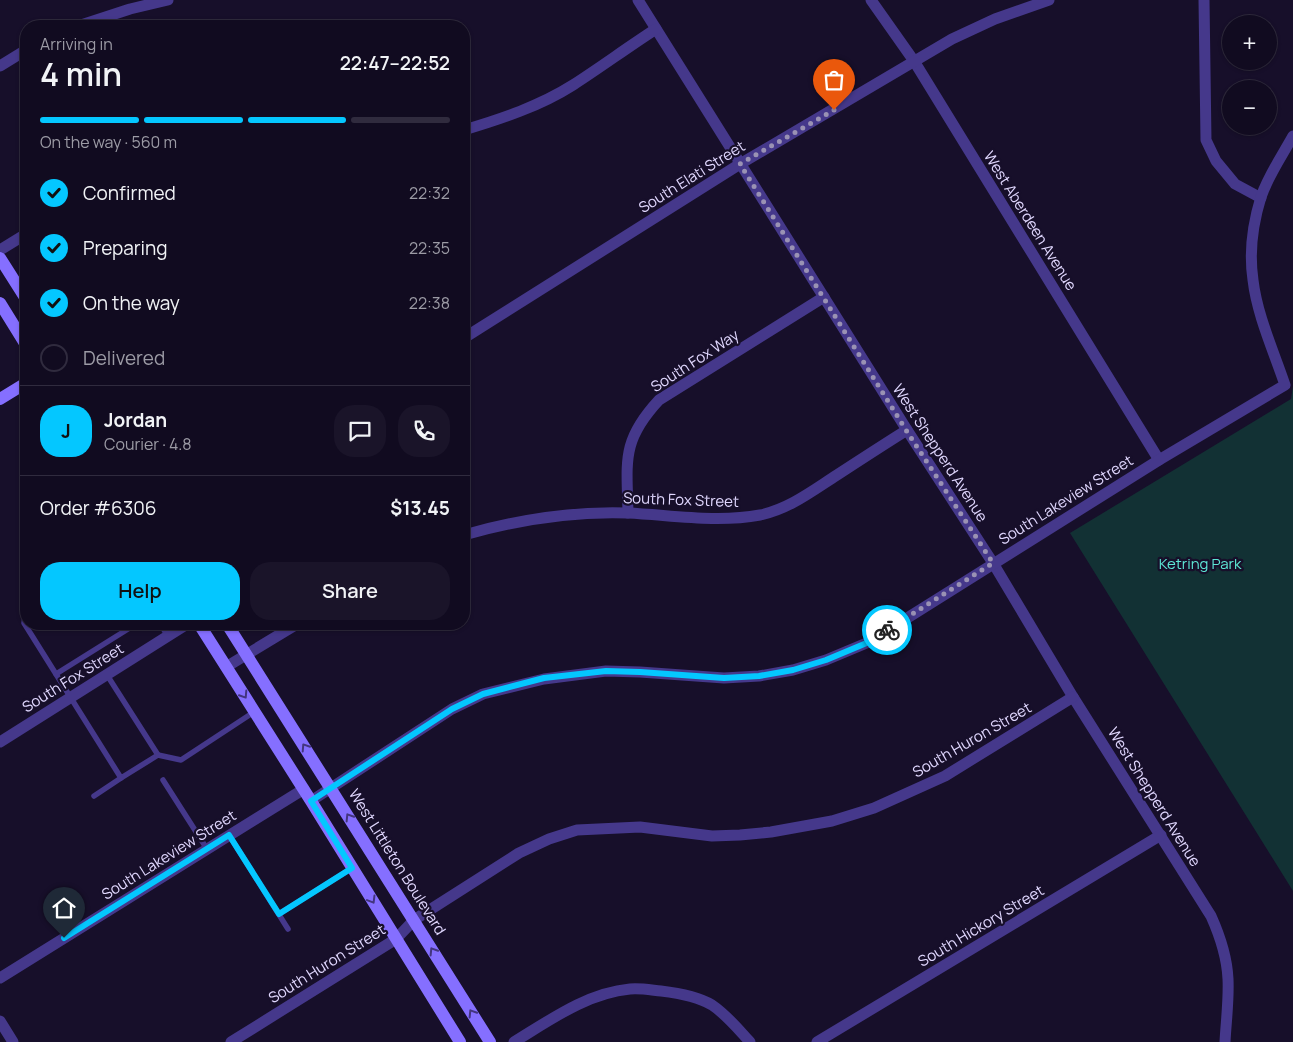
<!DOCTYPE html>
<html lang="en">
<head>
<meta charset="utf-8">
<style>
  body { margin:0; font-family:Manrope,sans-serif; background:#1a1429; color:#f1f3f6; height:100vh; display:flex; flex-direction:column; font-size:19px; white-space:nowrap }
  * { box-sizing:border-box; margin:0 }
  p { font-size:16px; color:#9c9ba5 }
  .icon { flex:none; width:28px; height:28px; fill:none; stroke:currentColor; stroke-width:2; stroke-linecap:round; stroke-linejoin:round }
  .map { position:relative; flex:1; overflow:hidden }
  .panel { position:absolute; left:20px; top:20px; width:450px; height:610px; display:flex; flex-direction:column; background:#110b20; border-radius:20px; box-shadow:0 1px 4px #0004,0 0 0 1px #302b3e }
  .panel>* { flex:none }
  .fabs { position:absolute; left:1222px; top:15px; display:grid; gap:10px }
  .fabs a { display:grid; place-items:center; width:55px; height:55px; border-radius:50%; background:#110b20; box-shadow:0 1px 4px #0004,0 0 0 1px #302b3e; font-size:25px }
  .pin { position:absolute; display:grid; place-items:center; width:42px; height:42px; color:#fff; margin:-51px -21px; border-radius:50% 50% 50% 0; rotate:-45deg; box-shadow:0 0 5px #0007 }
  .pin .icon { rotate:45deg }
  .courier { position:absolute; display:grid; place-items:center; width:50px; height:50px; margin:-25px; border:4px solid #04c7ff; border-radius:50%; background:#fff; color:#222; box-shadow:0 1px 6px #0007 }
  .head em { font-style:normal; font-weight:600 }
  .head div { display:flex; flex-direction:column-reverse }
  .head { display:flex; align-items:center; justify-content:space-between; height:85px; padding:0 20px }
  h1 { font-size:32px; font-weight:600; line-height:38px }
  .bar { display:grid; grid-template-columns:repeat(4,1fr); gap:8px 5px; align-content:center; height:60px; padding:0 20px }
  .bar i { height:6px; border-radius:4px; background:#302b3e }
  .bar .active { background:#04c7ff }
  .bar p { grid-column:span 4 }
  .line { display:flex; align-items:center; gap:12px; padding:0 20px; border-top:1px solid #302b3e }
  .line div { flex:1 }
  .round { display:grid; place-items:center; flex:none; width:52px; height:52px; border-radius:20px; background:#1a1429 }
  ol { padding:0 20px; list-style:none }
  li { display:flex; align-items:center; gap:15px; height:55px }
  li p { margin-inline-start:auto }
  li .icon { padding:5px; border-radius:50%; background:#04c7ff; color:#111; stroke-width:4 }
  li:last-child { color:#9c9ba5 }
  li i { width:28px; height:28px; border:2px solid #302b3e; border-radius:50% }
  .cta { display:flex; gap:10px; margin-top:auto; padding:10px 20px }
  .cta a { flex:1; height:58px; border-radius:20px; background:#04c7ff; color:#111; font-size:20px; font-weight:600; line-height:58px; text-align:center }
  .cta a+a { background:#1a1429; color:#f1f3f6 }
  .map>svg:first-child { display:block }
</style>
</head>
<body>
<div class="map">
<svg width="1293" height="1042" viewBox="0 0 1293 1042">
  <rect width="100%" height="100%" fill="#170f2a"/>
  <polygon fill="#123134" points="1293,386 1293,891 1070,533 1291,399"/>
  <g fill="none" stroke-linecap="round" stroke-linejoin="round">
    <g stroke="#45388b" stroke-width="5.5">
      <polyline points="26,610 24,623 121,778 158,755 107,675"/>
      <polyline points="160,624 168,636"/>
      <polyline points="56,674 136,624"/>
      <polyline points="158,755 181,760 254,712"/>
      <polyline points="163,780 207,849"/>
      <polyline points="94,796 121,778"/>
      <polyline points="229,835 288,929"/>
      <polyline points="279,914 352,868"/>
    </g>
    <g stroke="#45388b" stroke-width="11">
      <path d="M638,0L907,430L993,563L1073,697L1211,916C1220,936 1227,957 1228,979C1229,1000 1226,1022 1225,1042"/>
      <polyline points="871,0 914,61 1159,460"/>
      <polyline points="1204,0 1206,140 1216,161 1235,184 1261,198"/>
      <polyline points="78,26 130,9 168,0"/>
      <polyline points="0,66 26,50"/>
      <path d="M464,130C501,119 540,106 573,85C601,67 628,47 656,29"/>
      <polyline points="0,250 26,234"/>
      <polyline points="464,338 740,164 952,39 995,19 1049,0"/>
      <path d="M628,513C627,461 621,441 659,400L824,297"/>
      <path d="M464,535C517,520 573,511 628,513C671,515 717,523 760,515C789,509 812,491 837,475C860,460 883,445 907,430"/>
      <polyline points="226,667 297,624"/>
      <polyline points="0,742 187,624"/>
      <path d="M311,801L452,709L483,694L544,679L606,671L640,672L724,678L759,676L793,670L826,660L869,642L1159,460L1285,385C1274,352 1257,315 1253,280C1249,253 1253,223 1261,197C1268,176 1282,156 1293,136"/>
      <polyline points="0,978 304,789"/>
      <polyline points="0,1021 13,1042"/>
      <polyline points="231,1042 396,939 414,920 519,853 549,839 577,830 640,827 712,836 740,835 771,832 832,821 874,808 945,776 1073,697"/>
      <path d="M514,1042C550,1020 587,993 630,989C640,988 651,990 661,991C678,993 697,996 712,1005C727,1015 738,1029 750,1042"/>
      <polyline points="817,1042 1161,835"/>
    </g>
    <g stroke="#856fff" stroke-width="12">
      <polyline points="0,258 26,299"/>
      <polyline points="0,303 26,345"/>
      <polyline points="0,399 26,383"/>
      <polyline points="199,624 311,801 460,1042"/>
      <polyline points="227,624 490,1042"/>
    </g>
  </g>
  <defs><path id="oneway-chevron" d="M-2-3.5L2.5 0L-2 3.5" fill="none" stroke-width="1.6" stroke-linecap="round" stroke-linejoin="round" transform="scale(1.25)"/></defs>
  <g stroke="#43357f">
    <use href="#oneway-chevron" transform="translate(244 695) rotate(57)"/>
    <use href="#oneway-chevron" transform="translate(305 747) rotate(-123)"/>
    <use href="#oneway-chevron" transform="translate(349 817) rotate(-122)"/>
    <use href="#oneway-chevron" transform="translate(372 900) rotate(59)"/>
    <use href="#oneway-chevron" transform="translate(433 951) rotate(-122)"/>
    <use href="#oneway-chevron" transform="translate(472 1013) rotate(-122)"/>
  </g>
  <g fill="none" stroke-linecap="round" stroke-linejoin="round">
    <polyline stroke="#9a92b4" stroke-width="5" stroke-dasharray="0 9" points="834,110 740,164 906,430 993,563 887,630"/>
    <polyline stroke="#04c7ff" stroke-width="6" points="64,938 229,835 279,914 352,868 311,801 452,709 483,694 544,678 606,671 640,672 724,678 759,676 793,670 826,660 869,642 887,630"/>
  </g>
  <g text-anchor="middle" stroke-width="4.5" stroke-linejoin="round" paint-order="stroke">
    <g font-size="15" fill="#e1d8ff" stroke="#170f2a">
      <text transform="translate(692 177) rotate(-32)" y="5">South Elati Street</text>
      <text transform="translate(1030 221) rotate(58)" y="5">West Aberdeen Avenue</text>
      <text transform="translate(695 361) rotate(-33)" y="5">South Fox Way</text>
      <text transform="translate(940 453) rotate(57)" y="5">West Shepperd Avenue</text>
      <text transform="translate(681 500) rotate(2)" y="5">South Fox Street</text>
      <text transform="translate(1066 500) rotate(-32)" y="5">South Lakeview Street</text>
      <text transform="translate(73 678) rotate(-32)" y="5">South Fox Street</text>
      <text transform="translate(972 740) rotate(-30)" y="5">South Huron Street</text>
      <text transform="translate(1154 797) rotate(58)" y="5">West Shepperd Avenue</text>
      <text transform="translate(169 855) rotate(-32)" y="5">South Lakeview Street</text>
      <text transform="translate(397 862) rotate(58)" y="5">West Littleton Boulevard</text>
      <text transform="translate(981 926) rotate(-31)" y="5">South Hickory Street</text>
      <text transform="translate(327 964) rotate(-32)" y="5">South Huron Street</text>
    </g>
    <g font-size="15" fill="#5de6d5" stroke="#170f2a">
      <text x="1200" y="569">Ketring Park</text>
    </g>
  </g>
</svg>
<div class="fabs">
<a>+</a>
<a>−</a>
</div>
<div class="pin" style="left:834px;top:110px;background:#ea580c"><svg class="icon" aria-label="bag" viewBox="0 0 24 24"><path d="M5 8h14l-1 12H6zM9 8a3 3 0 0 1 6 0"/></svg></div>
<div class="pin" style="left:64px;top:938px;background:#1f2937"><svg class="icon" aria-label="home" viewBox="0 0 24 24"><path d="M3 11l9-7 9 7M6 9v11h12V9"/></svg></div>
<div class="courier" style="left:887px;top:630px"><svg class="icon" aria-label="bike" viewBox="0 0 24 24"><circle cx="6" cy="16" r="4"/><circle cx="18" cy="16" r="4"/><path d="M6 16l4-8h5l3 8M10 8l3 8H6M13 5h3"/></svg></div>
<section class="panel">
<div class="head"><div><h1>4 min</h1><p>Arriving in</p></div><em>22:47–22:52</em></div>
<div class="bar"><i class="active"></i><i class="active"></i><i class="active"></i><i></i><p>On the way · 560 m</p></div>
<ol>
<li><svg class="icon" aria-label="check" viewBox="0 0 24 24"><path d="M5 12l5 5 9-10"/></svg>Confirmed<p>22:32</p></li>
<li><svg class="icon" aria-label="check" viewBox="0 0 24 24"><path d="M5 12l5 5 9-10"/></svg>Preparing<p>22:35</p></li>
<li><svg class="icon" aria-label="check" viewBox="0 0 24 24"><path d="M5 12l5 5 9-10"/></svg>On the way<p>22:38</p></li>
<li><i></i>Delivered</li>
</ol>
<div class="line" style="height:90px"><b class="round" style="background:#04c7ff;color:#111">J</b><div><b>Jordan</b><p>Courier · 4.8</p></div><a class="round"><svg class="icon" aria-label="chat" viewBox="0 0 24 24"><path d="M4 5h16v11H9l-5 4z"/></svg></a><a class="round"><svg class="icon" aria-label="phone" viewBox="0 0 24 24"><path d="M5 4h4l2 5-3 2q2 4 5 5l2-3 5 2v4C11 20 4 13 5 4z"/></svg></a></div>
<div class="line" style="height:65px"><div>Order #6306</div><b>$13.45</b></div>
<div class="cta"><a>Help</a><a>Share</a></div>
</section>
</div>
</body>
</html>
